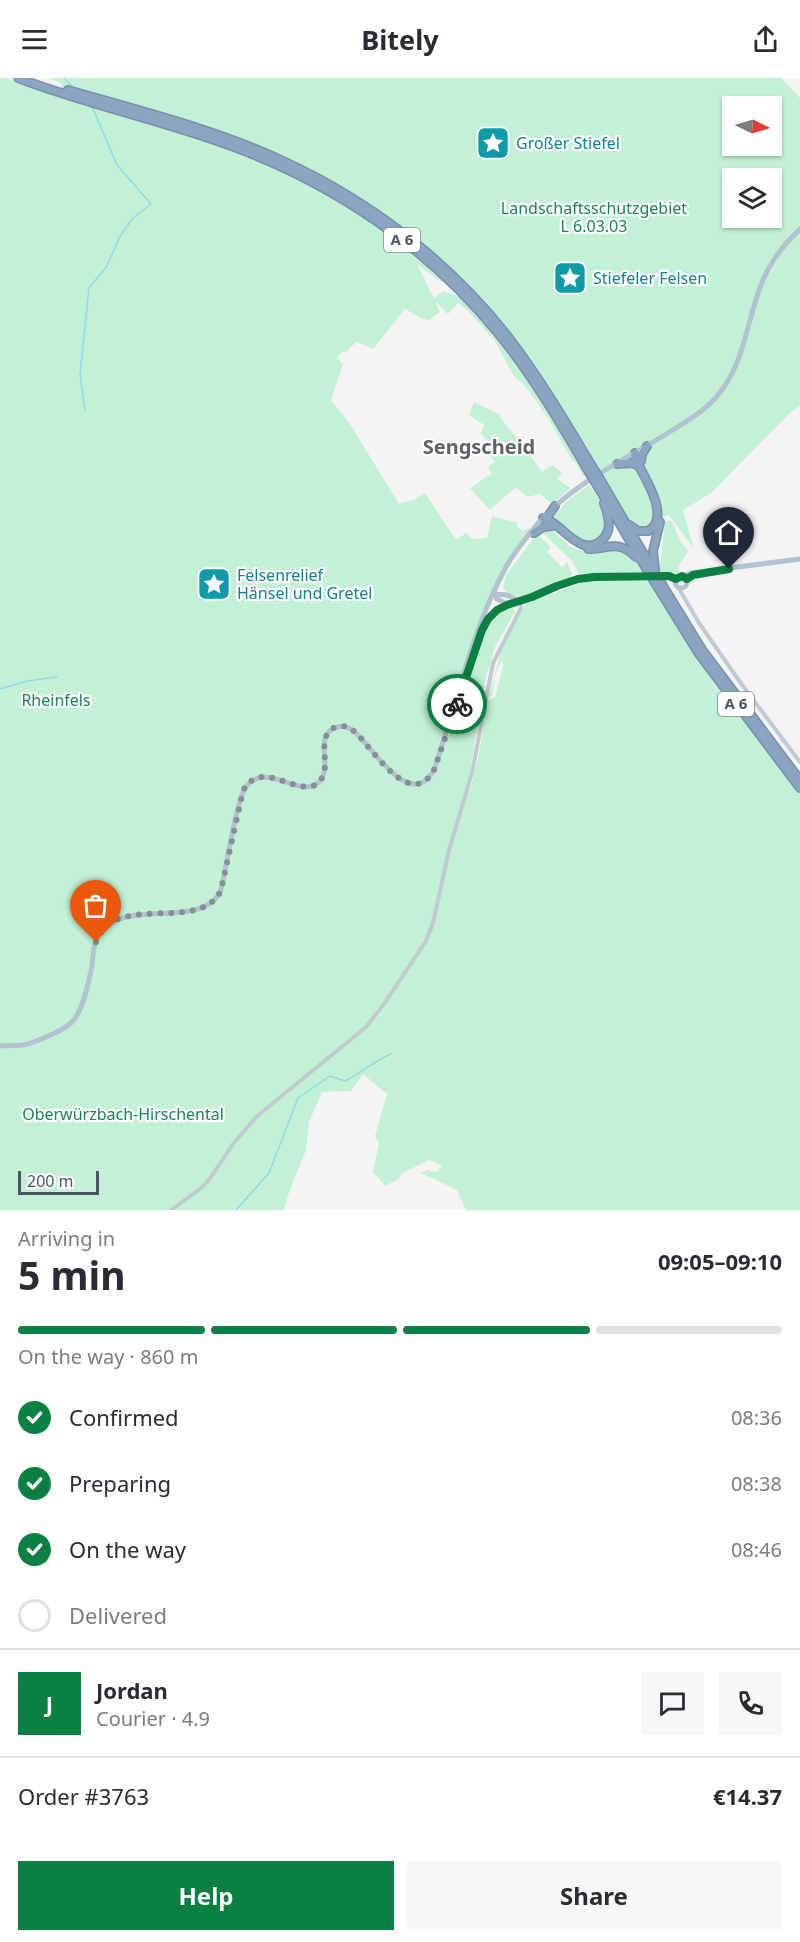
<!DOCTYPE html>
<html lang="en">
<head>
<meta charset="utf-8">
<style>
  body { margin:0; font-family:"Noto Sans",sans-serif; background:#f7f7f7; color:#2b2b33; height:100vh; display:flex; flex-direction:column; font-size:22px; white-space:nowrap }
  * { box-sizing:border-box; margin:0 }
  p { font-size:20px; color:#7c7c81 }
  .icon { flex:none; width:33px; height:33px; fill:none; stroke:currentColor; stroke-width:2; stroke-linecap:round; stroke-linejoin:round }
  .map { position:relative; height:1132px; overflow:hidden }
  .side { display:flex; flex-direction:column; background:#fff; flex:1 }
  .side>* { flex:none }
  .needle { width:39px; rotate:95deg }
  .buttons { position:absolute; left:722px; top:18px; display:grid; gap:12px }
  .buttons a { display:grid; place-items:center; width:60px; height:60px; border-radius:0px; background:#fff; box-shadow:0 2px 4px #0004; font-size:30px }
  .scale { position:absolute; left:18px; bottom:15px; width:81px; box-sizing:border-box; padding-left:6px; border:3px solid #4a5661; border-top:0; font-size:16px; line-height:21px; white-space:nowrap; color:#4a5661; -webkit-text-stroke:4px #fff; paint-order:stroke }
  .pin { position:absolute; display:grid; place-items:center; width:51px; height:51px; color:#fff; margin:-62px -26px; border-radius:50% 50% 50% 0; rotate:-45deg; box-shadow:0 0 6px #0007 }
  .pin .icon { rotate:45deg }
  .courier { position:absolute; display:grid; place-items:center; width:60px; height:60px; margin:-30px; border:4px solid #0b8043; border-radius:50%; background:#fff; color:#222; box-shadow:0 2px 8px #0007 }
  .headline em { font-style:normal; font-weight:700 }
  .headline div { display:flex; flex-direction:column-reverse }
  .headline { display:flex; align-items:center; justify-content:space-between; height:102px; padding:0 18px }
  h1 { font-size:39px; font-weight:700; line-height:45px }
  .bar { display:grid; grid-template-columns:repeat(4,1fr); gap:9px 6px; align-content:center; height:72px; padding:0 18px }
  .bar i { height:8px; border-radius:4px; background:#e1e1e2 }
  .bar .selected { background:#0b8043 }
  .bar p { grid-column:span 4 }
  .line { display:flex; align-items:center; gap:15px; padding:0 18px; border-top:2px solid #e1e1e2 }
  .line div { flex:1 }
  .round { display:grid; place-items:center; flex:none; width:63px; height:63px; border-radius:0px; background:#f7f7f7 }
  ol { padding:0 18px; list-style:none }
  li { display:flex; align-items:center; gap:18px; height:66px }
  li p { margin-inline-start:auto }
  li .icon { padding:6px; border-radius:50%; background:#0b8043; color:#fff; stroke-width:4 }
  li:last-child { color:#7c7c81 }
  li i { width:33px; height:33px; border:3px solid #e1e1e2; border-radius:50% }
  .action { display:flex; gap:12px; margin-top:auto; padding:12px 18px }
  .action a { flex:1; height:69px; border-radius:0px; background:#0b8043; color:#fff; font-size:24px; font-weight:700; line-height:69px; text-align:center }
  .action a+a { background:#f7f7f7; color:#2b2b33 }
  header { display:flex; justify-content:space-between; align-items:center; height:78px; padding:0 18px; background:#fff; font-size:27px; font-weight:700 }
  .map>svg:first-child { display:block }
</style>
</head>
<body>
<header><svg class="icon" aria-label="menu" viewBox="0 0 24 24"><path d="M4 6h16M4 12h16M4 18h16"/></svg>Bitely<svg class="icon" aria-label="share" viewBox="0 0 24 24"><path d="M12 15V3M7 8l5-5 5 5M5 13v7h14v-7"/></svg></header>
<div class="map">
<svg width="800" height="1132" viewBox="0 0 800 1132">
  <rect width="100%" height="100%" fill="#f5f3f3"/>
  <g fill="#c3f1d5" fill-rule="evenodd">
    <path d="M0,0H6L61,19V5L48,0H781L800,20V328L792,333L711,415L683,432L694,471L669,437L656,442L643,453L632,447L585,365L581,364L547,308L512,258L451,192L441,204L417,186L432,217L435,220L443,213L461,219L507,274L550,334L585,396L583,398L576,385L572,382L548,340L526,309L514,298L494,262L467,232L458,225L448,236L435,223L440,234L429,242L423,241L405,231L373,271L356,264L346,274L343,273L337,280L343,286L331,322L350,346L399,426L415,421L425,415L456,462L466,455L472,461L487,460L492,438L518,445L517,449L522,453L528,450L531,451L491,514L444,670L483,554L492,540H494L493,538L506,530L512,529L515,534L495,569L485,603L467,712L470,713L479,675L488,623L495,619L504,586L501,583L495,597L492,618L489,619L501,573L525,526L589,502H648L671,539L716,602L800,714V1132H466L457,1112L421,1095L427,1092L437,1094L442,1088L429,1082L401,1096L399,1101L385,1108L373,1094L379,1065L375,1058L387,1016L363,996L351,1013L322,1014L309,1044L306,1072L288,1117L284,1132H0ZM732,28H771V68H732ZM732,100H771V140H732Z"/>
    <polygon points="474,324 501,337 500,339 542,393 553,387 562,395 557,401 571,410 552,426 540,416 527,419 516,409 490,432 470,410 491,396 488,389 495,384 487,372 491,366 481,356 484,347 469,337"/>
    <path d="M589,407C602,424 605,433 606,454L597,463L583,465L558,445L555,438L566,424Z"/>
    <polygon points="671,442 681,464 688,473 678,489 680,496 659,495 665,444"/>
    <polygon points="550,450 569,468 583,474 607,470 629,474 644,494 579,496 572,483 541,453"/>
    <path d="M537,456L551,469L547,474L562,489L567,484L572,496L571,499C552,507 519,531 503,510L506,497Z"/>
  </g>
  <g fill="none" stroke-linecap="round" stroke-linejoin="round">
    <g stroke="#90daee" stroke-width="1.5">
      <polyline points="64,0 76,12"/>
      <polyline points="85,332 80,297 89,210 107,188 119,160 132,141 151,126 117,87 92,28"/>
      <polyline points="0,611 27,603 57,599"/>
      <path d="M236,1132L269,1095L298,1020L330,998L345,1003C361,995 374,983 391,976"/>
    </g>
    <g stroke="#7690ad" stroke-width="10">
      <g id="highway">
        <path d="M18,0C86,26 157,41 226,66C332,104 427,168 498,255C534,299 562,348 590,396"/>
        <path d="M68,12C140,33 214,51 283,83C370,123 450,184 509,260C541,302 568,348 595,393"/>
        <polyline points="641,383 642,376 647,368"/>
        <polyline points="617,386 633,385 640,389"/>
        <polyline points="600,401 652,490 703,573 800,702"/>
        <polyline points="595,404 647,492 699,576 800,710"/>
        <path d="M543,440C562,444 581,483 603,461C613,451 608,437 604,425"/>
        <polyline points="546,441 555,428"/>
        <path d="M629,447L638,453H648C672,440 644,398 635,381V375"/>
        <polyline points="534,455 543,449 552,448"/>
        <path d="M588,471C608,471 618,461 636,479"/>
        <polyline points="655,492 653,473 660,444"/>
      </g>
    </g>
    <g stroke="#c1cad2" stroke-width="4">
      <polyline points="678,509 699,545 740,604 800,684"/>
      <polyline points="171,1132 200,1111 209,1102 233,1066 256,1039 366,949 384,926 426,863 433,845 449,772 472,695 493,585 521,530 519,523"/>
    </g>
    <g stroke="#b3c2d1" stroke-width="5">
      <path d="M553,430C588,398 632,378 671,353C690,341 708,331 721,313C745,282 747,242 761,207C769,185 783,167 800,151"/>
      <circle cx="681" cy="504" r="6"/>
      <polyline points="684,498 691,495 800,481"/>
      <polyline points="494,513 497,521 505,525 514,525 578,501 644,498"/>
      <polyline points="494,516 507,517 519,523"/>
      <polyline points="482,552 491,537 510,526"/>
      <path d="M0,968C8,967 15,968 23,967C34,965 65,952 72,944C83,933 89,903 92,888C93,875 94,859 104,850C134,822 204,851 221,812C226,792 236,722 246,709C266,682 300,722 319,704C334,689 313,658 335,650C342,647 347,649 353,652C371,667 410,735 434,692C457,625 471,553 506,489C516,471 531,454 544,438"/>
    </g>
    <use href="#highway" stroke="#8ba5c1" stroke-width="7"/>
    <g stroke="#7690ad" stroke-width="10" stroke-linecap="butt">
      <g id="highway-bridge">
        <polyline points="595,393 600,401"/>
        <polyline points="590,396 595,404"/>
      </g>
    </g>
    <polyline stroke="#b3c2d1" stroke-width="5" points="644,498 665,498"/>
    <use href="#highway-bridge" stroke="#8ba5c1" stroke-width="7"/>
  </g>
  <g fill="none" stroke-linecap="round" stroke-linejoin="round">
    <path stroke="#868d94" stroke-width="6" stroke-dasharray="0 10.8" d="M96,864C115,812 201,857 221,812L243,713C262,677 299,723 319,704C334,689 313,658 336,649C345,646 351,650 357,656C374,673 411,733 434,692L457,626"/>
    <polyline stroke="#0b8043" stroke-width="8" points="457,626 482,552 488,541 497,532 507,527 532,519 557,508 578,501 594,499 669,498 676,501 682,498 687,501 693,497 729,491"/>
  </g>
  <defs>
    <g id="sight-square" transform="scale(1.725)"><rect x="-9" y="-9" width="18" height="18" rx="4" fill="#0f9aa8" stroke="#fff"/><path d="M0-6L1.8-2.2L6-1.7L2.9 1.2L3.7 5.4L0 3.3L-3.7 5.4L-2.9 1.2L-6-1.7L-1.8-2.2Z" fill="#fff"/></g>
  </defs>
  <g fill-rule="evenodd">
    <use href="#sight-square" x="493" y="65"/>
    <use href="#sight-square" x="570" y="200"/>
    <use href="#sight-square" x="214" y="506"/>
  </g>
  <g text-anchor="middle" stroke-width="4.5" stroke-linejoin="round" paint-order="stroke">
    <g fill="#fff" stroke="#808990" stroke-width="1.5">
      <rect x="384" y="150" width="36" height="24" rx="4.5"/>
      <rect x="718" y="614" width="36" height="24" rx="4.5"/>
    </g>
    <g font-size="15" font-weight="bold" fill="#4a5661">
      <text x="402" y="167">A 6</text>
      <text x="736" y="631">A 6</text>
    </g>
    <g font-size="16" fill="#0d838f" stroke="#fff" text-anchor="start">
      <text x="516" y="71">Großer Stiefel</text>
      <text x="593" y="206">Stiefeler Felsen</text>
      <text x="237" y="503">Felsenrelief<tspan x="237" dy="18">Hänsel und Gretel</tspan></text>
    </g>
    <g font-size="16" fill="#17864f" stroke="#fff">
      <text x="594" y="136">Landschaftsschutzgebiet<tspan x="594" dy="18">L 6.03.03</tspan></text>
      <text x="56" y="628">Rheinfels</text>
      <text x="123" y="1042">Oberwürzbach-Hirschental</text>
    </g>
    <g font-size="20" font-weight="bold" fill="#5f6368" stroke="#fff">
      <text x="479" y="376">Sengscheid</text>
    </g>
  </g>
</svg>
<div class="buttons">
<a><svg class="needle" viewBox="-14 -14 28 28"><path d="M0-13l5 13h-10z" fill="#e53935"/><path d="M0 13l5-13h-10z" fill="#7c7c81"/></svg></a>
<a><svg class="icon" aria-label="layers" viewBox="0 0 24 24"><path d="M12 4l9 5-9 5-9-5zM3 14l9 5 9-5"/></svg></a>
</div>
<div class="scale">200 m</div>
<div class="pin" style="left:96px;top:864px;background:#ea580c"><svg class="icon" aria-label="bag" viewBox="0 0 24 24"><path d="M5 8h14l-1 12H6zM9 8a3 3 0 0 1 6 0"/></svg></div>
<div class="pin" style="left:729px;top:491px;background:#1f2937"><svg class="icon" aria-label="home" viewBox="0 0 24 24"><path d="M3 11l9-7 9 7M6 9v11h12V9"/></svg></div>
<div class="courier" style="left:457px;top:626px"><svg class="icon" aria-label="bike" viewBox="0 0 24 24"><circle cx="6" cy="16" r="4"/><circle cx="18" cy="16" r="4"/><path d="M6 16l4-8h5l3 8M10 8l3 8H6M13 5h3"/></svg></div>
</div>
<section class="side">
<div class="headline"><div><h1>5 min</h1><p>Arriving in</p></div><em>09:05–09:10</em></div>
<div class="bar"><i class="selected"></i><i class="selected"></i><i class="selected"></i><i></i><p>On the way · 860 m</p></div>
<ol>
<li><svg class="icon" aria-label="check" viewBox="0 0 24 24"><path d="M5 12l5 5 9-10"/></svg>Confirmed<p>08:36</p></li>
<li><svg class="icon" aria-label="check" viewBox="0 0 24 24"><path d="M5 12l5 5 9-10"/></svg>Preparing<p>08:38</p></li>
<li><svg class="icon" aria-label="check" viewBox="0 0 24 24"><path d="M5 12l5 5 9-10"/></svg>On the way<p>08:46</p></li>
<li><i></i>Delivered</li>
</ol>
<div class="line" style="height:108px"><b class="round" style="background:#0b8043;color:#fff">J</b><div><b>Jordan</b><p>Courier · 4.9</p></div><a class="round"><svg class="icon" aria-label="chat" viewBox="0 0 24 24"><path d="M4 5h16v11H9l-5 4z"/></svg></a><a class="round"><svg class="icon" aria-label="phone" viewBox="0 0 24 24"><path d="M5 4h4l2 5-3 2q2 4 5 5l2-3 5 2v4C11 20 4 13 5 4z"/></svg></a></div>
<div class="line" style="height:78px"><div>Order #3763</div><b>€14.37</b></div>
<div class="action"><a>Help</a><a>Share</a></div>
</section>
</body>
</html>
